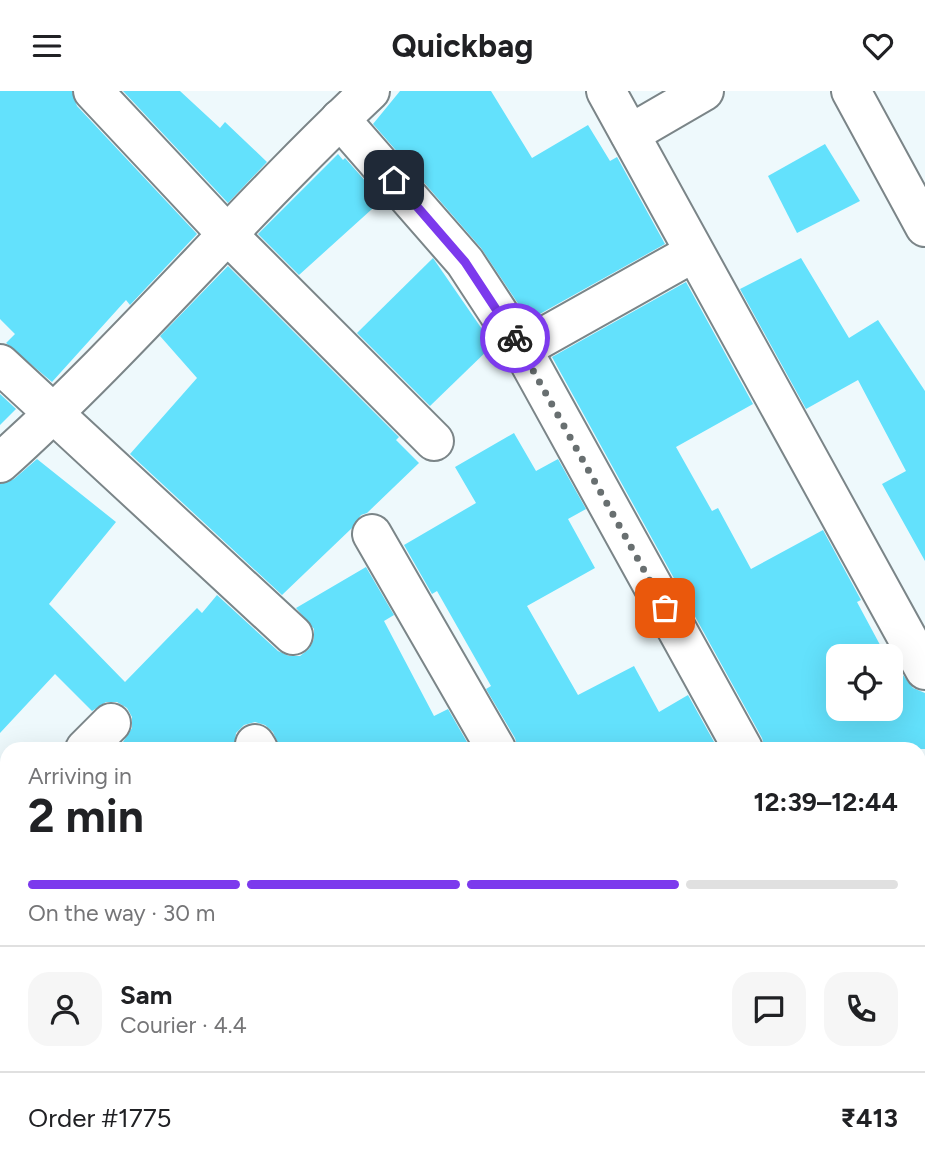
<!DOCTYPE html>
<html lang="en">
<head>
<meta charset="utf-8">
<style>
  body { margin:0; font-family:Figtree,sans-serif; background:#f6f6f6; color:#202124; height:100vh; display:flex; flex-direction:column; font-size:26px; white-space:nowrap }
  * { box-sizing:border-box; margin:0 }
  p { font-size:23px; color:#757577 }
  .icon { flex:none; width:38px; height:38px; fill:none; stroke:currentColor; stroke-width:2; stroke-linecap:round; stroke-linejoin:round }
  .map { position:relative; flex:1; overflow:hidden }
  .sheet { position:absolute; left:0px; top:651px; width:926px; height:434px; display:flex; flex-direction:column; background:#fff; border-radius:21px 21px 0 0; box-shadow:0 7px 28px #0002 }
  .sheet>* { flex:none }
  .tools { position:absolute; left:826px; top:553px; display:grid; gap:14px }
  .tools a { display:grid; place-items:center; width:77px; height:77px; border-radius:14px; background:#fff; box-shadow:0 7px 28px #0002; font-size:35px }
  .pin { position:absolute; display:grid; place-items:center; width:60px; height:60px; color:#fff; margin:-30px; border-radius:14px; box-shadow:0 4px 10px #0006 }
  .courier { position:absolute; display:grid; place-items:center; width:70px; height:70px; margin:-35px; border:5px solid #7c3aed; border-radius:50%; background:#fff; color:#222; box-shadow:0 2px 9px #0007 }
  .head em { font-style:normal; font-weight:700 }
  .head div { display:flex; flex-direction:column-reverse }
  .head { display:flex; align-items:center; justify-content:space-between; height:119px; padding:0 28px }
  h1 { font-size:46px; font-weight:700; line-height:52px }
  .bar { display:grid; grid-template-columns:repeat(4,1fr); gap:10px 7px; align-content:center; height:84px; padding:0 28px }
  .bar i { height:9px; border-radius:5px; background:#e0e0e0 }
  .bar .selected { background:#7c3aed }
  .bar p { grid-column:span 4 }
  .line { display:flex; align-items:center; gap:18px; padding:0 28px; border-top:2px solid #e0e0e0 }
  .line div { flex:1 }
  .round { display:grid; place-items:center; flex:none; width:74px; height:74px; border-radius:21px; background:#f6f6f6 }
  header { display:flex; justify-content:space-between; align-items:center; height:91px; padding:0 28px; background:#fff; font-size:32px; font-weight:700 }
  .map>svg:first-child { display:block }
</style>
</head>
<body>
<header><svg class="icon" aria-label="menu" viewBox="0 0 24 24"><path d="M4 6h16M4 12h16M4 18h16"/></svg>Quickbag<svg class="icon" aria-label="heart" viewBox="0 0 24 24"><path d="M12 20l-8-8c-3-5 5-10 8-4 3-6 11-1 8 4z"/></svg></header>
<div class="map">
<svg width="925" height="1085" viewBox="0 0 925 1085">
  <rect width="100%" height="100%" fill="#eef9fc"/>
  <g fill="#63e1fc">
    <polygon points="0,0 72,0 77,15 197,143 130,214 126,209 52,291 6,252 15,243 0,228"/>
    <polygon points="123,0 180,0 220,37 225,31 267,71 228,112"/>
    <polygon points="400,0 491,0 532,67 588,34 610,70 617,66 665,153 529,229 481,157 373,33"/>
    <polygon points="825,53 860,110 797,142 768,85"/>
    <polygon points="338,63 343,69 345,67 382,109 299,184 258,143"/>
    <polygon points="433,167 493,254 430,315 357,242"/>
    <polygon points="801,167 849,247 878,229 925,300 925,470 882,393 906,380 858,289 806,318 740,198"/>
    <polygon points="228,175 399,346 396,349 419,372 367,422 361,424 352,437 282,504 130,363 197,287 160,245"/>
    <polygon points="686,191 753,313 676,356 712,420 718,417 751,478 823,439 861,509 857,511 886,565 838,565 838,618 891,618 891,573 898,586 903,584 913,597 925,602 925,658 765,658 762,647 552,266"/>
    <polygon points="0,303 16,318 0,334"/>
    <polygon points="514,342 536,380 558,368 586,418 568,428 595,477 527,515 578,604 634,575 659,621 688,604 718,658 518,658 515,647 486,598 491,595 437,500 432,503 404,454 476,412 455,376"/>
    <polygon points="37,368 116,431 49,513 125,591 197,517 202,522 217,504 278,560 289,565 300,565 309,558 314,548 314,538 296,517 366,476 394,524 384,530 434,625 448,618 471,658 280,658 273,641 265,634 255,631 244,634 236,642 234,658 129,658 123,651 132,637 132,626 127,617 117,611 106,611 92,620 55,583 0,642 0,393 14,388"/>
  </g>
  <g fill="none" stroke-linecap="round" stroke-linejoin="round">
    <g stroke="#7b8588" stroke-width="42">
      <g id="street">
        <polyline points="93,0 226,142 434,350"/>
        <polyline points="606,0 925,579"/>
        <polyline points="851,0 925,136"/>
        <polyline points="340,28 465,171 522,258 693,162"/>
        <polyline points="630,43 704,0"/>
        <polyline points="522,258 743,658"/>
        <polyline points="0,273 293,544"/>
        <path d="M0,372C130,255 242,120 370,0"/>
        <polyline points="372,443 496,658"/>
        <polyline points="255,653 258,658"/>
        <polyline points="85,658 111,632"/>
        <polyline points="0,743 7,736"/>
        <polyline points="0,789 7,801"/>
        <polyline points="919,820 925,816"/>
        <polyline points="919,973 925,983"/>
        <polyline points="169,1078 173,1085"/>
        <polyline points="488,1078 492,1085"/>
        <polyline points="735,1078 739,1085"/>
        <polyline points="403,1085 417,1078"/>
      </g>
    </g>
    <use href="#street" stroke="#fff" stroke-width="38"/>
  </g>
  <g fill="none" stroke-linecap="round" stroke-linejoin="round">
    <polyline stroke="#686f70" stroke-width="7" stroke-dasharray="0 12.6" points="515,247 665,517"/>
    <polyline stroke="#7c3aed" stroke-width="9" points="394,89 465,171 515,247"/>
  </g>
</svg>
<div class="tools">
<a><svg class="icon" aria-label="locate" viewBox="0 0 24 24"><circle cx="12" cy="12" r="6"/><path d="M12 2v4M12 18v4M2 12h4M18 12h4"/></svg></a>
</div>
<div class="pin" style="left:665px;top:517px;background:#ea580c"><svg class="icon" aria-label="bag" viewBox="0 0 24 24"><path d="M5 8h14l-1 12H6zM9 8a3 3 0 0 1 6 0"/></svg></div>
<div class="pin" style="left:394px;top:89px;background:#1f2937"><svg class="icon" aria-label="home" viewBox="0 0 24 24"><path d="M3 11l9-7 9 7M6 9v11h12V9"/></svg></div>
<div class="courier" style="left:515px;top:247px"><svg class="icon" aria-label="bike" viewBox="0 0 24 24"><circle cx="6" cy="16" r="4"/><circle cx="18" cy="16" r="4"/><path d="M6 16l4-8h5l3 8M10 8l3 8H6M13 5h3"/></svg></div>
<section class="sheet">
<div class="head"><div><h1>2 min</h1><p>Arriving in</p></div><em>12:39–12:44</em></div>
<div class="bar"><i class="selected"></i><i class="selected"></i><i class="selected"></i><i></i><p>On the way · 30 m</p></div>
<div class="line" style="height:126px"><a class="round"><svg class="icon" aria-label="person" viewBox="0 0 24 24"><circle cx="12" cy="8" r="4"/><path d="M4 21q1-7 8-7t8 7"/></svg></a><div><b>Sam</b><p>Courier · 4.4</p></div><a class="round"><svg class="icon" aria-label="chat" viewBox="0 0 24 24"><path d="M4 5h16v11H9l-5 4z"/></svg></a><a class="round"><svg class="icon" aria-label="phone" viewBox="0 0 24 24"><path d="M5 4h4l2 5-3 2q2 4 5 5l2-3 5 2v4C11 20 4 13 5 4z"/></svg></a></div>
<div class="line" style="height:91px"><div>Order #1775</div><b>₹413</b></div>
</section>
</div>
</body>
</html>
